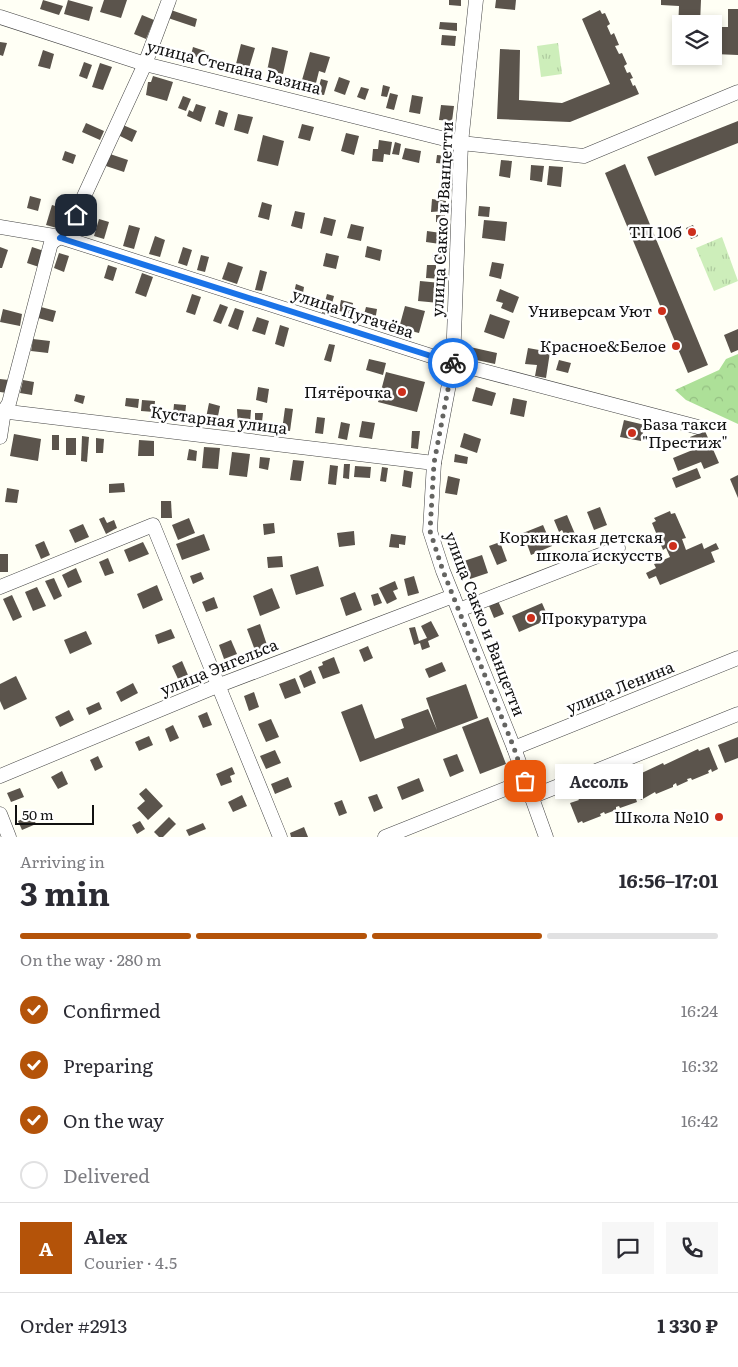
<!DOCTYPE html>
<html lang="en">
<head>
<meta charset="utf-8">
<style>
  body { margin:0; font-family:Literata,serif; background:#f7f7f7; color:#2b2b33; height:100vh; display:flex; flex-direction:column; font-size:19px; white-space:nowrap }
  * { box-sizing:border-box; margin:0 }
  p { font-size:16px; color:#7c7c81 }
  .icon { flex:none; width:28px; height:28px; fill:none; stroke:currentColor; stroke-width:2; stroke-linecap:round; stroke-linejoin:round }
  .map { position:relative; height:837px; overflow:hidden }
  .sheet { display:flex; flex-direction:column; background:#fff; flex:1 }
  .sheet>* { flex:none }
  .controls { position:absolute; left:672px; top:15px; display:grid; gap:10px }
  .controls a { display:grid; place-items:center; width:50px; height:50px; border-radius:0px; background:#fff; box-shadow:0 2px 8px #0003; font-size:25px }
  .scale { position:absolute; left:15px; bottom:12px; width:79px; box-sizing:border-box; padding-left:5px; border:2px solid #111; border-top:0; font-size:14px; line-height:18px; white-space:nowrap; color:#111; -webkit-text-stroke:4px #fff; paint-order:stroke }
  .pin { position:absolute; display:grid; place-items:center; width:42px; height:42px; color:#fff; margin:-21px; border-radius:10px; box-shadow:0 2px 8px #0006 }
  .courier { position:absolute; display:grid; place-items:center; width:50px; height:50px; margin:-25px; border:4px solid #1a73e8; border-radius:50%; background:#fff; color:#222; box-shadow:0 1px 6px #0007 }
  .bubble { position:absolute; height:35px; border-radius:0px; background:#fff; box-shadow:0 2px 8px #0003; font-size:16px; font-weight:700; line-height:35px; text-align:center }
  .headline em { font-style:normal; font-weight:700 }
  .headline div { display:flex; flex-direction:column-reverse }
  .headline { display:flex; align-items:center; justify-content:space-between; height:85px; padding:0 20px }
  h1 { font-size:32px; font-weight:700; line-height:38px }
  .bar { display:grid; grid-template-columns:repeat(4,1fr); gap:8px 5px; align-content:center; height:60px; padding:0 20px }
  .bar i { height:6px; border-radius:4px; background:#e1e1e2 }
  .bar .active { background:#b45309 }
  .bar p { grid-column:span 4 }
  .line { display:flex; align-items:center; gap:12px; padding:0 20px; border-top:1px solid #e1e1e2 }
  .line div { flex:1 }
  .round { display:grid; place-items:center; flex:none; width:52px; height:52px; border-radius:0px; background:#f7f7f7 }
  ol { padding:0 20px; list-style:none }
  li { display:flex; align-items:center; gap:15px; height:55px }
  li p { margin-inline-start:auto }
  li .icon { padding:5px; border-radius:50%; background:#b45309; color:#fff; stroke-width:4 }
  li:last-child { color:#7c7c81 }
  li i { width:28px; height:28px; border:2px solid #e1e1e2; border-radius:50% }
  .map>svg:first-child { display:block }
</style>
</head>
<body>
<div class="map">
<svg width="738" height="837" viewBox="0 0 738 837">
  <defs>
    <pattern id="forest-crowns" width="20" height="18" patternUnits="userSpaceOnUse" patternTransform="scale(1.25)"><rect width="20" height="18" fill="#ade098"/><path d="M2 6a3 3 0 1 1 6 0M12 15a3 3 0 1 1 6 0" fill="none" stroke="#94bf82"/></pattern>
    <pattern id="park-tufts" width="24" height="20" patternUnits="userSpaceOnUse" patternTransform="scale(1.25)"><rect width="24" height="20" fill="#cdeeba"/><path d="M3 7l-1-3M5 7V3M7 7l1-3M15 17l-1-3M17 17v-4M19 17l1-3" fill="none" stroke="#afcb9f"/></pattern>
  </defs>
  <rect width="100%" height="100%" fill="#fffff5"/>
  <polygon fill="url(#forest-crowns)" points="738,354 738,424 686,400 675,390 719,370 726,359"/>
  <g fill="url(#park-tufts)">
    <polygon points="558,43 562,74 541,77 537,46"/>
    <polygon points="722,237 738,281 714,291 696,248"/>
  </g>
  <g fill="#5b544c">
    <polygon points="43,0 63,6 59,15 40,9"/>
    <polygon points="68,0 93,7 89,21 64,14"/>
    <polygon points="104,0 127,0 121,18 100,12"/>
    <polygon points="449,0 461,0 461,6 449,5"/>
    <polygon points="496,0 516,0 515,10 495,8"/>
    <polygon points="661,0 701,0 700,24 681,24 681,53 677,53 679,6 661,5"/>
    <polygon points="728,9 738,9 738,55 714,54 714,27 728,27"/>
    <polygon points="171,10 197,19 195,27 168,18"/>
    <polygon points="600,10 602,14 605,13 610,24 607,26 611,35 614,33 619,45 615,46 619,54 622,53 627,64 624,66 627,73 630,72 633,78 630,79 633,86 635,85 639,94 570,122 497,119 500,49 520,50 519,100 562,103 610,84 582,19"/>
    <polygon points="142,15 154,20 146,39 134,34"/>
    <polygon points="440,22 457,23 457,31 439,29"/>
    <polygon points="442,35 456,36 455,46 441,45"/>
    <polygon points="0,42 7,43 3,56 0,55"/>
    <polygon points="241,44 255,48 249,68 236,64"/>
    <polygon points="193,47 205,51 202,59 191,55"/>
    <polygon points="272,47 288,51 283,74 267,71"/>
    <polygon points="43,50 54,54 50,69 38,66"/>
    <polygon points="310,52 330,57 325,73 319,71 316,83 302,80"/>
    <polygon points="84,62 92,65 87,79 79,76"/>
    <polygon points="100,63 112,67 103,90 92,87"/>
    <polygon points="153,76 173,82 167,101 146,95 148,82 151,82"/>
    <polygon points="339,77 350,81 345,95 334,91"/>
    <polygon points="321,79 328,81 324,95 317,94"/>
    <polygon points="383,85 390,87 387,97 381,96"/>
    <polygon points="361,87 369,89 365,100 357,97"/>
    <polygon points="390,93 398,95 394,110 386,108"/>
    <polygon points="412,95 423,97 420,114 409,112"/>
    <polygon points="183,96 191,99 186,111 178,108"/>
    <polygon points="196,104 206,107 201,122 187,116 189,110 193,112"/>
    <polygon points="441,105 454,106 452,121 439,120"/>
    <polygon points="219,110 228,113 224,127 215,124"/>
    <polygon points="238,114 253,117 248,134 234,130"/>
    <polygon points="738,121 738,143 655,176 647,157"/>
    <polygon points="86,123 104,131 100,140 82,132"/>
    <polygon points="302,124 314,127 310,141 298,138"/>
    <polygon points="123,125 137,131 132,142 118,135"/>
    <polygon points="346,133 359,136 354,155 341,151"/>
    <polygon points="263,135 284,141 278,166 257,161"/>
    <polygon points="379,140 392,142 390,155 384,154 383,162 372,161 373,149 378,149"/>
    <polygon points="395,142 401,144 399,155 392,154"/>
    <polygon points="405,148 421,151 419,163 402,159"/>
    <polygon points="65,151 76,155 73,164 62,160"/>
    <polygon points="110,154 128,160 124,172 106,166"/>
    <polygon points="437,155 450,156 449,164 436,163"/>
    <polygon points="501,160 512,161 510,178 499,176"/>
    <polygon points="625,164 708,365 688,373 605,173"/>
    <polygon points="531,165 544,166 542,182 530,180"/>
    <polygon points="549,166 563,167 561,187 547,185"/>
    <polygon points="30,196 41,199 38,211 27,208"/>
    <polygon points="432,199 446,201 445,211 431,212"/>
    <polygon points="262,202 272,205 269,220 258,217"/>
    <polygon points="52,205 62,208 57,228 46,225"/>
    <polygon points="479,206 490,207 489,217 478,216"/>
    <polygon points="295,211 305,213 302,229 291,226"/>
    <polygon points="436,215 445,215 445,223 436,222"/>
    <polygon points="324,217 336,220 332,236 320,233"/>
    <polygon points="99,219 109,222 104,239 94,236"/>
    <polygon points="484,220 507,222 505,241 482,238"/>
    <polygon points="351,224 364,227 361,241 347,238"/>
    <polygon points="129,225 140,228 134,249 123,246"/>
    <polygon points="693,225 698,236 691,239 686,228"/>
    <polygon points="427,231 441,233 440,244 426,242"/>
    <polygon points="155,236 165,240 160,257 149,254"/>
    <polygon points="367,246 382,250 380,261 365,257"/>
    <polygon points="0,247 8,250 2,268 0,268"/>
    <polygon points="32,247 44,251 39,267 27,263"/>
    <polygon points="183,247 192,250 187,266 178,263"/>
    <polygon points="59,253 69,256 64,272 54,268"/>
    <polygon points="326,253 339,256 336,269 323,266"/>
    <polygon points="433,253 443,254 441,262 432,260"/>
    <polygon points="201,255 209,257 205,272 197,270"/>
    <polygon points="228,262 243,267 237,284 222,279"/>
    <polygon points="492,262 504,264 501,279 489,276"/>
    <polygon points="108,265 117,268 113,281 104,278"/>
    <polygon points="427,265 436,265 436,269 443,269 442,279 426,278"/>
    <polygon points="260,270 267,272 262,291 255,290"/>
    <polygon points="142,273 153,277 146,297 135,293"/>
    <polygon points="420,281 441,283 439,303 418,301"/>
    <polygon points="296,284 304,287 302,299 293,297"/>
    <polygon points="500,289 519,297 513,313 501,308 503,303 496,301"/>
    <polygon points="192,294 201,297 195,315 186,312"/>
    <polygon points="327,294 334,296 329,315 322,313"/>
    <polygon points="341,300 353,303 351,314 339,311"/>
    <polygon points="220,304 228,307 221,324 213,321"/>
    <polygon points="405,306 425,311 419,333 399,328"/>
    <polygon points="41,307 56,311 53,322 38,318"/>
    <polygon points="366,307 377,309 375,321 363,318"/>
    <polygon points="235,308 244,311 238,330 228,326"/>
    <polygon points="3,309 22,314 20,326 0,322"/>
    <polygon points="490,314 510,321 504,339 484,332"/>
    <polygon points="257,317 269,321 265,335 252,331"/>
    <polygon points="280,325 289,328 284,347 275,344"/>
    <polygon points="738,329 738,350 731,353 724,335"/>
    <polygon points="33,339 50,341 48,353 31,351"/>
    <polygon points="329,344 335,345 331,362 324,360"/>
    <polygon points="470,347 497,353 495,364 467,358"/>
    <polygon points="528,348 550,352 546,378 535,376 537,365 525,364"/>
    <polygon points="369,359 386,363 383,375 366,370"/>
    <polygon points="559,360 571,363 568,373 556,370"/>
    <polygon points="386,372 425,382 417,412 378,402"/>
    <polygon points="0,379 9,380 7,393 0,392"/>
    <polygon points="23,380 34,382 32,395 20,393"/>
    <polygon points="258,387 269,389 267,403 256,400"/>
    <polygon points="476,387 496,393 492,406 472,401"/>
    <polygon points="76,394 85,396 83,404 74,401"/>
    <polygon points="126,398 139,399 138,408 125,406"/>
    <polygon points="513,398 527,401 524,417 510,414"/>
    <polygon points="142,400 155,401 154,412 141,411"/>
    <polygon points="209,403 220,406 217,421 206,418"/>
    <polygon points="174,404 186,405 185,416 173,415"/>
    <polygon points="285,408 293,409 290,431 282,430"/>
    <polygon points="237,409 251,410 250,423 238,424"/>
    <polygon points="255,413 263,413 262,422 255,422"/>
    <polygon points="317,417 325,418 323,434 315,433"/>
    <polygon points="624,420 645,425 641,441 620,437"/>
    <polygon points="362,421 375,423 372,439 359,437"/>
    <polygon points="341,422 350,424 347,440 338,438"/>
    <polygon points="412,431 420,431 418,449 411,448"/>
    <polygon points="705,431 719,463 704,469 701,462 678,471 673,458 695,449 690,437"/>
    <polygon points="464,433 481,439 477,453 460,447"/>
    <polygon points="14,434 41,439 38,461 10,456"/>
    <rect x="52" y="435" width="7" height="15"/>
    <polygon points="82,436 89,437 87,462 81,461"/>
    <rect x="66" y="438" width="10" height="17"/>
    <polygon points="96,438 104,439 103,453 96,453"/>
    <polygon points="139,440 154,441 154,456 138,456"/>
    <polygon points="204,447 220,448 218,469 202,468"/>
    <polygon points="189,449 197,451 196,461 187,460"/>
    <polygon points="232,452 250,454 247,477 229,475"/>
    <polygon points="455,454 468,457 467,464 454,462"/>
    <polygon points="260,457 270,458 268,470 259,468"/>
    <polygon points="293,460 304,461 301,481 290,480"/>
    <polygon points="344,464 350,464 349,479 343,478"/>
    <polygon points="330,465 338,466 336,485 328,484"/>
    <polygon points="355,466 371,467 370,478 354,477"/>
    <polygon points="382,467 388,468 386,482 380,481"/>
    <polygon points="697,468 701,478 676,488 672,478"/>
    <polygon points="404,470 413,472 411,488 402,486"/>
    <polygon points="738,475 738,498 730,479"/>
    <polygon points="448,476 460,479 457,495 445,493"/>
    <polygon points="124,483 125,492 109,493 109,484"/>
    <polygon points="7,488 19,490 17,503 5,502"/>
    <polygon points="161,501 171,501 172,518 161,518"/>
    <polygon points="600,507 607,525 594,530 587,512"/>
    <polygon points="670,511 671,514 675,513 686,538 682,539 686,550 702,543 704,549 716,543 719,549 711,552 715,562 660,585 656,576 649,579 646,573 656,568 654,564 670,557 666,548 663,550 652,523 656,521 654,518"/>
    <polygon points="567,515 575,534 566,538 562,530 559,532 554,520"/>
    <polygon points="104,517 107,523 114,520 117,528 106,534 99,519"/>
    <polygon points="189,518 195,533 178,540 172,525"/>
    <polygon points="274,523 275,533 264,535 263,524"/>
    <polygon points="83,524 89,537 75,543 69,530"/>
    <polygon points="543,525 552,546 531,555 523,533"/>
    <polygon points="354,531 355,545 339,547 337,533"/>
    <polygon points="204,534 210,550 182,560 176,544"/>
    <polygon points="391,534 406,536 405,545 399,544 399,548 389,547"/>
    <polygon points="44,541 50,555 41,559 35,545"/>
    <polygon points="143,542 149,554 129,562 124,550"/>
    <polygon points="500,542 507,561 497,565 489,546"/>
    <rect x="0" y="554" width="8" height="18"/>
    <polygon points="482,555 488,573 470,579 464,561"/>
    <polygon points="282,556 283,567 268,568 267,557"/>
    <polygon points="108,558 114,573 105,576 99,562"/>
    <polygon points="318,566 324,586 296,595 290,575"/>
    <polygon points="76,568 82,582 68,588 62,575"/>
    <polygon points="201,572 204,579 193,584 190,576"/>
    <polygon points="414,576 419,593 408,596 404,579"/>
    <polygon points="54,578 62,596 54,600 45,581"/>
    <polygon points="395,581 398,589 393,591 397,599 387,604 379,588"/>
    <polygon points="157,585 163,600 143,609 137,594"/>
    <polygon points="37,587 46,606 33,611 25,592"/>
    <polygon points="272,588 280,608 260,616 253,596"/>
    <polygon points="355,592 362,610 346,616 340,598"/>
    <polygon points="378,593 382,603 374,606 371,595"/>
    <polygon points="12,595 22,617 13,621 3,599"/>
    <polygon points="214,597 218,608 206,612 202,602"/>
    <polygon points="498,601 504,614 494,618 489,606"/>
    <polygon points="542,603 549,619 519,632 512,616"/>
    <polygon points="431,621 439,636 428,641 430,647 422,650 420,643 414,645 409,628 415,627 419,641 427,638 421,626"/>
    <polygon points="260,624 268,648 256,653 247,629"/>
    <polygon points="171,629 175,638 158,644 155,635"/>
    <polygon points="86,631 92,644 70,654 64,640"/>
    <polygon points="231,640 237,654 224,659 219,645"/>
    <polygon points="368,646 373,658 364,662 359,650"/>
    <polygon points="334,657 340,673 323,679 318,667 323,665 322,662"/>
    <polygon points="182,661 188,675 178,679 172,666"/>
    <polygon points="442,662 446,671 429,678 425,669"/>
    <polygon points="311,670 316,683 304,688 299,676"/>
    <polygon points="16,676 27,699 4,710 0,701 0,684"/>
    <polygon points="295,678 301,693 285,699 279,684"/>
    <polygon points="133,683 138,693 121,702 116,692"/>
    <polygon points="466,684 478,718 360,762 341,712 362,704 375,739 404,728 401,719 428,709 437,730 426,698"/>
    <polygon points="254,692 259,707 249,711 244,696"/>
    <polygon points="99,702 102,709 89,715 86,708"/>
    <polygon points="69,710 74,720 60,727 55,717"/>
    <polygon points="207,712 212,725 203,728 198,716"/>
    <polygon points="488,717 506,764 480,774 462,727"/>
    <polygon points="271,719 279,737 266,742 258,724"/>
    <polygon points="173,725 179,738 170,742 165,729"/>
    <polygon points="149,736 153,745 139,751 135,742"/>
    <polygon points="738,737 738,758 725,763 718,745"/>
    <polygon points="709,747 718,769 712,772 711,769 708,771 709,773 692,780 691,778 687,779 688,781 677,786 676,783 673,785 673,787 656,794 655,792 641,800 640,798 636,799 637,802 620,808 619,806 616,807 616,810 605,814 604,812 600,814 601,816 583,823 582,821 578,823 570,803 579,800 577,797 592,791 593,794 628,777 629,779 663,763 664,765 698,749 699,751"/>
    <polygon points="275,750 281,763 266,769 260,756"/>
    <polygon points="457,754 464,771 450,777 443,759"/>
    <polygon points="98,756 103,767 95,771 90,760"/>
    <polygon points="232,767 235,774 230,776 232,782 221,786 216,774"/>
    <polygon points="62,771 68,784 58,789 51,777"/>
    <polygon points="288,777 292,787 275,794 271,784"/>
    <polygon points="419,778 424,791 402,800 397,787"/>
    <polygon points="20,788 24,797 11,802 7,793"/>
    <polygon points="146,788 163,806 148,820 137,808 145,801 139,794"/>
    <polygon points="377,794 383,808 374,812 368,797"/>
    <polygon points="242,795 247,806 233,812 228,802"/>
    <polygon points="342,800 347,813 339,816 334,803"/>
    <polygon points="32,815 36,824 22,830 18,821"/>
    <polygon points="169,817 176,824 163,837 159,837 154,832"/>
    <polygon points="140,821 145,829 137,834 132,825"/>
    <polygon points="203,823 206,829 189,836 186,830"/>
    <polygon points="304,827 308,837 291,837 290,833"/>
  </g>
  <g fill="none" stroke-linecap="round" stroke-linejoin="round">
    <g stroke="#444" stroke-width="15">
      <g id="minor">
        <polyline points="476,0 461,143 453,363 434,463 430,531 443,571 514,748 546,837"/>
        <polyline points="0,17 145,64 461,143 584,156 738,92"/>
        <polyline points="0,227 60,237 453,363 698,427"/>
        <polyline points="0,411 434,463"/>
        <polyline points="0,437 4,411 9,403 51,243 68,231 145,64 169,0"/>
        <polyline points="0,587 153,525 280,837"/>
        <polyline points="459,610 618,548"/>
        <polyline points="514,748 738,658"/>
        <polyline points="0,776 217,686 453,596"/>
        <polyline points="531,797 738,714"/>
        <polyline points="0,814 9,837"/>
        <polyline points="385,837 525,781"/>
      </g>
    </g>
    <use href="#minor" stroke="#fff" stroke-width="14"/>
  </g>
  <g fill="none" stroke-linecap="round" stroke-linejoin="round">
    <polyline stroke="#646461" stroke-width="5" stroke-dasharray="0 9" points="453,363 434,463 430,531 443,571 514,748 525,781"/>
    <polyline stroke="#1a73e8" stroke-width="6" points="76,215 68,231 60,238 453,363"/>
  </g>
  <g fill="#cd2f1c" stroke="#fff" stroke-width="2">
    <circle cx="692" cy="232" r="5"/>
    <circle cx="662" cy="311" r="5"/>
    <circle cx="676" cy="346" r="5"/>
    <circle cx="402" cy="392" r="5"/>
    <circle cx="632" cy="433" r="5"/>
    <circle cx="673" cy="546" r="5"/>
    <circle cx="531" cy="618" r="5"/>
    <circle cx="719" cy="817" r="5"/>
  </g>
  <g text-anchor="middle" stroke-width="5" stroke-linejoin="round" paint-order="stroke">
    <g font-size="16" fill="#111" stroke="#fff">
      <text transform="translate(234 67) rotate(14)" y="6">улица Степана Разина</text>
      <text transform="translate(442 219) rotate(-87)" y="6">улица Сакко и Ванцетти</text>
      <text transform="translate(353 313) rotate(18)" y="6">улица Пугачёва</text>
      <text transform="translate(219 420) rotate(7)" y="6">Кустарная улица</text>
      <text transform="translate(485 624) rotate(69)" y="6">улица Сакко и Ванцетти</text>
      <text transform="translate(219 667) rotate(-22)" y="6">улица Энгельса</text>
      <text transform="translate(620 687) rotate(-22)" y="6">улица Ленина</text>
    </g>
    <g font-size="16" fill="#111" stroke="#fff" text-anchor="end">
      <text x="682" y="238">ТП 10б</text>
      <text x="652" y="317">Универсам Уют</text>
      <text x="666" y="352">Красное&amp;Белое</text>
      <text x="392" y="398">Пятёрочка</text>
      <text x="642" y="430" text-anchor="start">База такси<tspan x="642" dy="18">"Престиж"</tspan></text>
      <text x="663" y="543">Коркинская детская<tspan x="663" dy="18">школа искусств</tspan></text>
      <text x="541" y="624" text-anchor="start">Прокуратура</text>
      <text x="709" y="823">Школа №10</text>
    </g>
  </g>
</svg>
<div class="controls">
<a><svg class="icon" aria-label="layers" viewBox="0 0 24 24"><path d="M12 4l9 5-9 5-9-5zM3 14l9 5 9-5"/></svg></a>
</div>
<div class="scale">50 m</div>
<div class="pin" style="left:525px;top:781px;background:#ea580c"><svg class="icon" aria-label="bag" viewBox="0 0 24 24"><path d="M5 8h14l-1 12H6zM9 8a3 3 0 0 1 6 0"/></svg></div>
<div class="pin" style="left:76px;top:215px;background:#1f2937"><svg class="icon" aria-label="home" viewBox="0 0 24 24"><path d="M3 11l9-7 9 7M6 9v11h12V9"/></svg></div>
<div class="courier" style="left:453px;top:363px"><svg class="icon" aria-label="bike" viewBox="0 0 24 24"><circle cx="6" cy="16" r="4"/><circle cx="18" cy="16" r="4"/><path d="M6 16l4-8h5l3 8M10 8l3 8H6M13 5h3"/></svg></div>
<div class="bubble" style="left:555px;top:764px;width:88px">Ассоль</div>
</div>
<section class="sheet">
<div class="headline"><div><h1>3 min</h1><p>Arriving in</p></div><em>16:56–17:01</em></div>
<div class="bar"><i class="active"></i><i class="active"></i><i class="active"></i><i></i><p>On the way · 280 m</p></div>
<ol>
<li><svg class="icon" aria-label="check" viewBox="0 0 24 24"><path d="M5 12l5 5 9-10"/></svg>Confirmed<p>16:24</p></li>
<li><svg class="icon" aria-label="check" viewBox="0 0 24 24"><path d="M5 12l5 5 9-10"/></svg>Preparing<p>16:32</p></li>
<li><svg class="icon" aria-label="check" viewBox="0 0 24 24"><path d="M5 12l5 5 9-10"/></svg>On the way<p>16:42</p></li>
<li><i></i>Delivered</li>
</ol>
<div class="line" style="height:90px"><b class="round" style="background:#b45309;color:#fff">A</b><div><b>Alex</b><p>Courier · 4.5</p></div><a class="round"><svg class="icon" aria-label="chat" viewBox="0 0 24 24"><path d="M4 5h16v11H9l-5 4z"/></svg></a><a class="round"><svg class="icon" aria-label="phone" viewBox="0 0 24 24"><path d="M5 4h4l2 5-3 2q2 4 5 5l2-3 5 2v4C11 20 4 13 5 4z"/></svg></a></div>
<div class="line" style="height:65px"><div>Order #2913</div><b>1 330 ₽</b></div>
</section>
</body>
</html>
